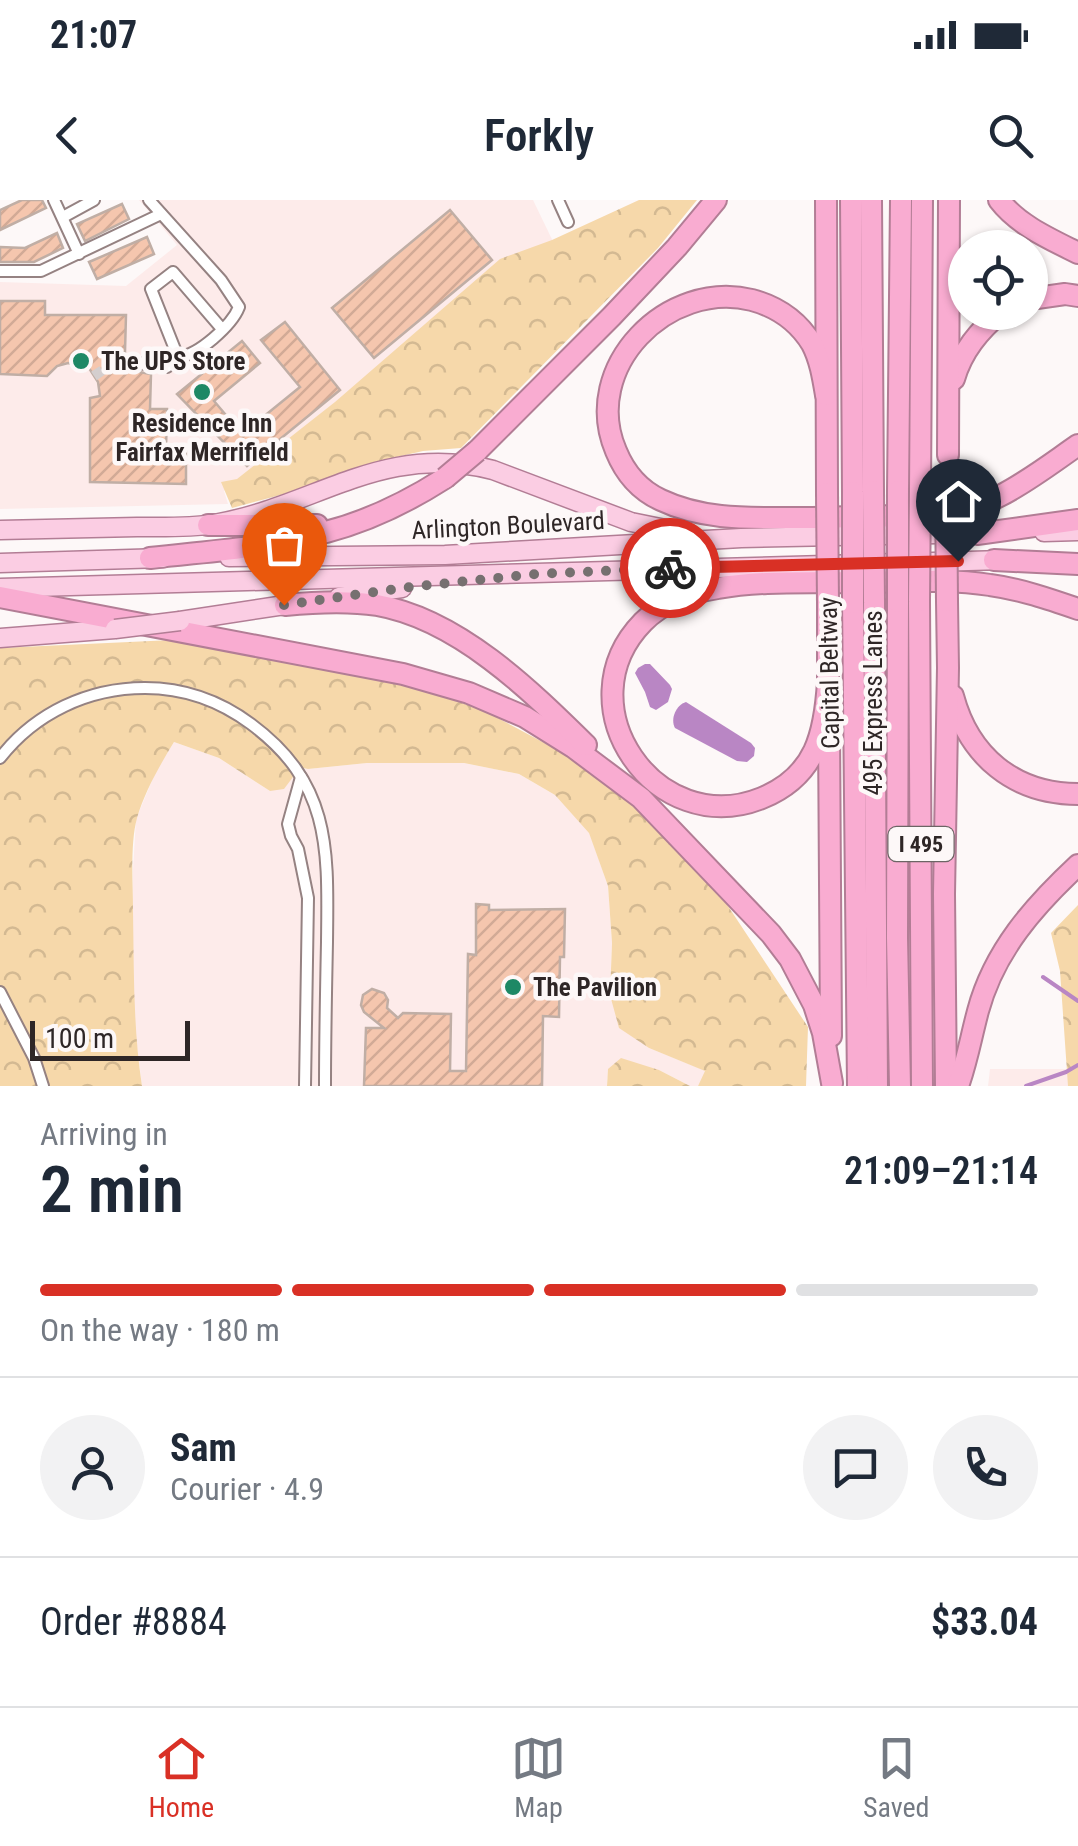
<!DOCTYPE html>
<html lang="en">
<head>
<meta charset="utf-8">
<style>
  body { margin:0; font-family:"Roboto Condensed",sans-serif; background:#f2f2f3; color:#1f2937; height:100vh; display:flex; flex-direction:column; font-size:38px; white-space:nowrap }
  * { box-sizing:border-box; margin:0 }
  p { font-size:32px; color:#747a83 }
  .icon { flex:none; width:55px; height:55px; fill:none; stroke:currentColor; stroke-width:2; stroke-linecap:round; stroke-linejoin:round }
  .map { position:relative; height:886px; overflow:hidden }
  .details { display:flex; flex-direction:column; background:#fff; flex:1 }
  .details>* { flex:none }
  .fabs { position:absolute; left:948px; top:30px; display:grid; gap:20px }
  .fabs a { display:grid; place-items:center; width:100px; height:100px; border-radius:50%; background:#fff; box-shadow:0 2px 8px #0004; font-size:50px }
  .scale { position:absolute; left:30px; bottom:25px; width:160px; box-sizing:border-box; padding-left:10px; border:5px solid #2e2626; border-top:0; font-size:28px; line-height:35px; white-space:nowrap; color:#2e2626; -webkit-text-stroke:8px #fdf8f8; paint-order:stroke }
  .pin { position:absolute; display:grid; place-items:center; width:85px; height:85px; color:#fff; margin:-102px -42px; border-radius:50% 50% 50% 0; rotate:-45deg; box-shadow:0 0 10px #0007 }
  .pin .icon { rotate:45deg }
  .courier { position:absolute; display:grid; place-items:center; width:100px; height:100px; margin:-50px; border:8px solid #d93025; border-radius:50%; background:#fff; color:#222; box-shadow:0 2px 12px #0007 }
  .head em { font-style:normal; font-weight:600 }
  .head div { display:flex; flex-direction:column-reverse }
  .head { display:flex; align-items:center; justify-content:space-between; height:170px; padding:0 40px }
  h1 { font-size:65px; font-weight:600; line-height:75px }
  .bar { display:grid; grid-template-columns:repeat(4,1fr); gap:15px 10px; align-content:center; height:120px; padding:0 40px }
  .bar i { height:12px; border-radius:8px; background:#e0e1e3 }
  .bar .selected { background:#d93025 }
  .bar p { grid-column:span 4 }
  .line { display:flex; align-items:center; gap:25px; padding:0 40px; border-top:2px solid #e0e1e3 }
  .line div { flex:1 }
  .round { display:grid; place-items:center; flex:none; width:105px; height:105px; border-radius:52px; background:#f2f2f3 }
  .status { display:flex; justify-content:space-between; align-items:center; height:70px; padding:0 50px; background:#fff; direction:ltr }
  .status svg { height:28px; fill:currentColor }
  header { display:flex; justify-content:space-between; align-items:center; height:130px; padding:0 40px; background:#fff; font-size:45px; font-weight:600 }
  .tabs { display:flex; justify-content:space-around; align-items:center; height:140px; border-top:2px solid #e0e1e3; background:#fff; font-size:28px; color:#747a83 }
  .tabs a { display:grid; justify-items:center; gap:5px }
  .tabs .selected { color:#d93025 }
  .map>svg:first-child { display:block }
</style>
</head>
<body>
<div class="status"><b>21:07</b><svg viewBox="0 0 49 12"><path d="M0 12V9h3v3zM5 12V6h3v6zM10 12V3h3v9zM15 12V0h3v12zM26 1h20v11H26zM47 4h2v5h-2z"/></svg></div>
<header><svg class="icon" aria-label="back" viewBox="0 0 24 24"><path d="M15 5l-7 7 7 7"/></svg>Forkly<svg class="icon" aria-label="search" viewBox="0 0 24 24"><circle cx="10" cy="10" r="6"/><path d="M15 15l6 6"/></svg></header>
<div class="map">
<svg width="1078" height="886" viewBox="0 0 1078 886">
  <defs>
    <pattern id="forest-crowns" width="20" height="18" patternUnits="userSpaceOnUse" patternTransform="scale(2.5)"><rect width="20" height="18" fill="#f6d8aa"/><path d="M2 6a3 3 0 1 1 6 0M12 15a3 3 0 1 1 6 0" fill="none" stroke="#d3b992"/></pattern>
    <pattern id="building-hatch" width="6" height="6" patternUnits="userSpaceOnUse" patternTransform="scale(2.5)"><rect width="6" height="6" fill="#f5c6ae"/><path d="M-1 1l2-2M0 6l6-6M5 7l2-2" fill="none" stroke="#d2aa96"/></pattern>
  </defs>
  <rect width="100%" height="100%" fill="#fdf8f8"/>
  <g fill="#fdebea">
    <polygon points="139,0 533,0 576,89 279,264 224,291 228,304 0,309 0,82 126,86 177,45"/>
    <polygon points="174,542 219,558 270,591 303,568 308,569 367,563 464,563 519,574 555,595 589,632 608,686 612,743 610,795 649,848 706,871 698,886 690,886 659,870 608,869 607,886 142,886 135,830 132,756 133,670 136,619 156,571"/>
    <polygon points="990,869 1071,869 1078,886 988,886"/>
  </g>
  <g fill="url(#forest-crowns)">
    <polygon points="639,0 697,0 658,48 461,248 423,251 375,262 299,290 232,308 221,282 237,279 335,202 500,59 552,40"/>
    <path d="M172,440L398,482L483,510L552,547L613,585L724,700L808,827L806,886H698L705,871L649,848L619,828L610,795L612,743L608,686L589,633L555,595L519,574L464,563H367L308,569L303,568L296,573L284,589L270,591L219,558L174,542C160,565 145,591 137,618C130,644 133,682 133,710C134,769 133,827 142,886H0V448Z"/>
    <polygon points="1078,705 1078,886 1068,886 1060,771 1051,733"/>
    <polygon points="621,858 659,870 690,886 607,886 608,869"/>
  </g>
  <g fill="#b986c4">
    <polygon points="645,464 650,464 670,485 672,489 668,502 656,510 650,507 645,492 635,473 638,468"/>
    <path d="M686,502L751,543L755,548L754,556L747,562L737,561L675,528C670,519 676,505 686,502Z"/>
  </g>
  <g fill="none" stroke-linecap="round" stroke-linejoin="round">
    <g stroke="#b986c4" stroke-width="4">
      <polyline points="1043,777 1078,801"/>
      <polyline points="1026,886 1066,872 1078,865"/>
    </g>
  </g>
  <g fill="url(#building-hatch)" stroke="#c0aea5" stroke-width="2.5">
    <polygon points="22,0 42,0 46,8 0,30 0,10"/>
    <polygon points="122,4 129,19 85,41 77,24"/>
    <polygon points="450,10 492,60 374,158 332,108"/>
    <polygon points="57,33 63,48 34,62 0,62 0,47 25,48"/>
    <polygon points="147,37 154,54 97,79 89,62"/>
    <polygon points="0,101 45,101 45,115 126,115 125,152 118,155 116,163 122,169 151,174 150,209 167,209 166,249 186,250 186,284 90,282 90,198 100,196 98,182 89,168 68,163 57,166 47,176 0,174"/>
    <polygon points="285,122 340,190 247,266 177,194 242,141 260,163 214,201 242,234 300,187 261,140"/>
    <polygon points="476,704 489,705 489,710 565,709 564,757 560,757 559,817 543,816 542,886 364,886 366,828 384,828 364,812 361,805 363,795 372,789 384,793 388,800 387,808 398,818 403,813 451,814 450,871 466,871 468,754 476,755"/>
  </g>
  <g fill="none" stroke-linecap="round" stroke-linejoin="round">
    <polyline stroke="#d4cece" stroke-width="10" stroke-dasharray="10 5" stroke-linecap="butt" points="94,176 113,163 124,161"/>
    <g stroke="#958282" stroke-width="14">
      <g id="street">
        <polyline points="54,0 79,54"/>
        <path d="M149,0L221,80L239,107C232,125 198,156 178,157L151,89L173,72L222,129"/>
        <polyline points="558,0 568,22"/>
        <polyline points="63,17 94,0"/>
        <polyline points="0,71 41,71 161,14"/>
        <polyline points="124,161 167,167 178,157"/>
        <path d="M0,558C35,513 88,488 145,488C184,488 220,501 251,524C332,584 328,651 327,742C326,790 325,838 325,886"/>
        <polyline points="301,577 288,624 291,636 298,649 308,698 305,886"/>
        <polyline points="0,792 34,858 43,886"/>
      </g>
    </g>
    <g stroke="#b27d95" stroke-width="21">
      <g id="primary">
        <path d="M0,330C46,329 92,328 137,327C162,327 189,328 214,324C317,306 382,242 493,270L631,322L685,333"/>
        <polyline points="1044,332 1078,331"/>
        <polyline points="229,357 445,355 741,338 988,333"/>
        <polyline points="0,363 163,358"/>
        <polyline points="0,388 1004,360"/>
        <polyline points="339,397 402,388"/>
        <polyline points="180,421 298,403"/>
        <polyline points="0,438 115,429"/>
      </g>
    </g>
    <g stroke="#b27d95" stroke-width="24">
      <g id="highway">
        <polyline points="826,0 827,293"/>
        <polyline points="851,0 853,292"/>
        <polyline points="871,0 873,291"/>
        <path d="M999,0C1018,25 1050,39 1078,53"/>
        <polyline points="1030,99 1065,94 1078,96"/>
        <path d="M954,179C962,151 979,131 1001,112"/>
        <path d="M826,195C823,177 820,159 812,144C798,121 778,107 752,100C668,79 580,167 616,251C625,273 639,290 661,300C703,320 749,318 795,318C840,318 886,316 931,315C989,313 1033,276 1078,245"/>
        <polyline points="477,251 612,116 677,47 716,0"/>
        <polyline points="948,255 949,0"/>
        <polyline points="920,290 922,0"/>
        <polyline points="898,291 901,0"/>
        <polyline points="208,325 317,325"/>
        <polyline points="977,334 1078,320"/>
        <path d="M150,358C208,351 269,348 326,332C369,321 409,301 445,278"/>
        <polyline points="994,360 1078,364"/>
        <polyline points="0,397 403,474 469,493 525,517 573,547 641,598 771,734 790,759 814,805 823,833 832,883"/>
        <polyline points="919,401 922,886"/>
        <polyline points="874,402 877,886"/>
        <polyline points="898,402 897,738 900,886"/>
        <polyline points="828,403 828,491"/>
        <polyline points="853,403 858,886"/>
        <path d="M285,405C315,402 346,400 377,405C458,419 530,490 586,545"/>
        <path d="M828,481C825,533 816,576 762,598C656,641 562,505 643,422C663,402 691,392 718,388C762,380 809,383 854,382C899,382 946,378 990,385C1020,389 1049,399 1078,409"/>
        <path d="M953,496C969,556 1014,594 1078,594"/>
        <polyline points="829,530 831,836"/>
        <polyline points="946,886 944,694 948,468 947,401"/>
        <path d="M958,886C967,861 971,837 978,811C994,751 1034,706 1078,665"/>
      </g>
    </g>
    <use href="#street" stroke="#fff" stroke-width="10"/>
    <use href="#primary" stroke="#fbcde3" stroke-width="18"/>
    <use href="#highway" stroke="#f9acd1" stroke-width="20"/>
    <g stroke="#b27d95" stroke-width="21" stroke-linecap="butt">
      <polyline id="primary-bridge" points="115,429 180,421"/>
    </g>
    <g stroke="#b27d95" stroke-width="24" stroke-linecap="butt">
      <g id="highway-bridge">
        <polyline points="445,278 477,251"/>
        <polyline points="946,289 947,401"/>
        <polyline points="873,291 874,402"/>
        <polyline points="898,291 898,402"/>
        <polyline points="853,292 853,403"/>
        <polyline points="827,293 828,403"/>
        <polyline points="919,401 920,290"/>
      </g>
    </g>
    <use href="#primary-bridge" stroke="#fbcde3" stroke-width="18"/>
    <use href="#highway-bridge" stroke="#f9acd1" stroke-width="20"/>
  </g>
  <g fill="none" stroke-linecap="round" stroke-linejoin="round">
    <polyline stroke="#767070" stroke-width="10" stroke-dasharray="0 18" points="284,405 410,387 536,374 670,368"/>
    <polyline stroke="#d93025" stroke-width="12" points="670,368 958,361"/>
  </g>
  <g fill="#1e8865" stroke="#fdf8f8" stroke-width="4">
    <circle cx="81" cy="161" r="10"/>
    <circle cx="202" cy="192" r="10"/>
    <circle cx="513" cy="787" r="10"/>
  </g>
  <g text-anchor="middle" stroke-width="9" stroke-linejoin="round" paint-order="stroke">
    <rect fill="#fdf8f8" stroke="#6c6565" stroke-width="2.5" x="888.5" y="627" width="65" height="34" rx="8"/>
    <g font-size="22" font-weight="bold" fill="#2e2626">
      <text x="921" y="652">I 495</text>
    </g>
    <g font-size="25" font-weight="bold" fill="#2e2626" stroke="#fdf8f8" text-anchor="start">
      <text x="101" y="170">The UPS Store</text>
      <text x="202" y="232" text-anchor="middle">Residence Inn<tspan x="202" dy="29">Fairfax Merrifield</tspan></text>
      <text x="533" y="796">The Pavilion</text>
    </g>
    <g font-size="25" fill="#2e2626" stroke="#fdf8f8">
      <text transform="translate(508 325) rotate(-3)" y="9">Arlington Boulevard</text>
      <text transform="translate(829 473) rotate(-91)" y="9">Capital Beltway</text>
      <text transform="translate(873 503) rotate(-90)" y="9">495 Express Lanes</text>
    </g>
  </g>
</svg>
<div class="fabs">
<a><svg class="icon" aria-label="locate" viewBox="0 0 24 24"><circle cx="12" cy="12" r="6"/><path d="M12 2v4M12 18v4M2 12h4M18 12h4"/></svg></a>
</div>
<div class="scale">100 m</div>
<div class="pin" style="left:284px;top:405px;background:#ea580c"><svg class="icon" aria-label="bag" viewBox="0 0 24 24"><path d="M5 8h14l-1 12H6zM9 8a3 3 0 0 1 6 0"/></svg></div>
<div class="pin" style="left:958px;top:361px;background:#1f2937"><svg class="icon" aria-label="home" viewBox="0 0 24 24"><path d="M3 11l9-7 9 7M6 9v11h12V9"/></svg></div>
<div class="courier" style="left:670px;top:368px"><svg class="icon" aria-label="bike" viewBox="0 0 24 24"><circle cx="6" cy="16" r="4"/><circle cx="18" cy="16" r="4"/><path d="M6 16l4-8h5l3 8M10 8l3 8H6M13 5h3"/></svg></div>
</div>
<section class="details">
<div class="head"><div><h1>2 min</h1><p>Arriving in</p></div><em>21:09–21:14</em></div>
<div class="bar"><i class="selected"></i><i class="selected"></i><i class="selected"></i><i></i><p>On the way · 180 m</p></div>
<div class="line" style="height:180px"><a class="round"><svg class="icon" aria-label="person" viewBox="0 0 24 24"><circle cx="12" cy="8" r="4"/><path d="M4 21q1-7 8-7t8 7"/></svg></a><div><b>Sam</b><p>Courier · 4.9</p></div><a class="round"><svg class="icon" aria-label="chat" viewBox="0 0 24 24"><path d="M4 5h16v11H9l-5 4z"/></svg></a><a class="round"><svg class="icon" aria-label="phone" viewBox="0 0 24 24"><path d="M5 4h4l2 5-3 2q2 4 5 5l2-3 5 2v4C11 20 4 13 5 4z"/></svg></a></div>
<div class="line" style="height:130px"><div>Order #8884</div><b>$33.04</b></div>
</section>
<nav class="tabs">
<a class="selected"><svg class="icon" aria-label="home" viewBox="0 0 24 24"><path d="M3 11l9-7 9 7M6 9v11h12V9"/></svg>Home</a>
<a><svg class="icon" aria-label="map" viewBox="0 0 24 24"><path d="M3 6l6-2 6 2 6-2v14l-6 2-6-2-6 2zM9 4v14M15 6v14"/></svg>Map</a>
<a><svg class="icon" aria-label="saved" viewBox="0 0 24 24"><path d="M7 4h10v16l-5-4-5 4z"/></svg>Saved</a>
</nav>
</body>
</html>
